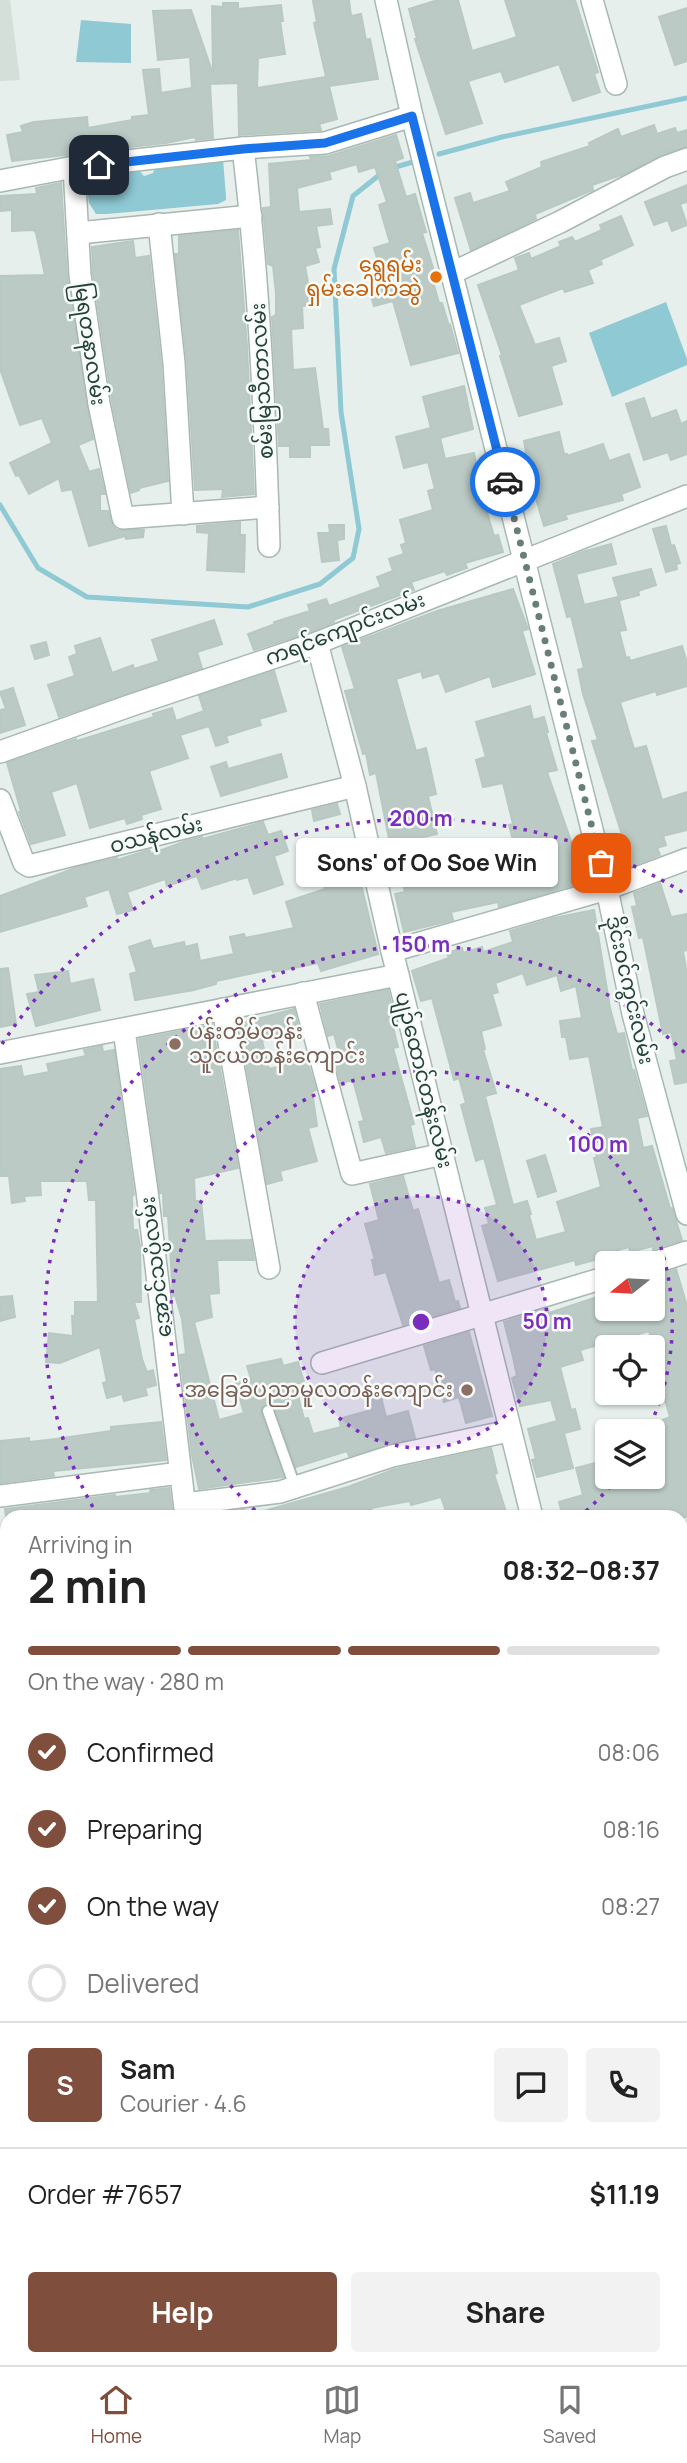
<!DOCTYPE html>
<html lang="en">
<head>
<meta charset="utf-8">
<style>
  body { margin:0; font-family:Manrope,"Noto Sans Myanmar",sans-serif; background:#f2f2f2; color:#222; height:100vh; display:flex; flex-direction:column; font-size:26px; white-space:nowrap }
  * { box-sizing:border-box; margin:0 }
  p { font-size:23px; color:#767676 }
  .icon { flex:none; width:38px; height:38px; fill:none; stroke:currentColor; stroke-width:2; stroke-linecap:round; stroke-linejoin:round }
  .map { position:relative; flex:1; overflow:hidden }
  .details { position:absolute; left:0px; top:1510px; width:688px; height:856px; display:flex; flex-direction:column; background:#fff; border-radius:21px 21px 0 0; box-shadow:0 2px 5px #0004 }
  .details>* { flex:none }
  .needle { width:46px; rotate:252deg }
  .fabs { position:absolute; left:595px; top:1251px; display:grid; gap:14px }
  .fabs a { display:grid; place-items:center; width:70px; height:70px; border-radius:7px; background:#fff; box-shadow:0 2px 5px #0004; font-size:35px }
  .pin { position:absolute; display:grid; place-items:center; width:60px; height:60px; color:#fff; margin:-30px; border-radius:14px; box-shadow:0 4px 10px #0006 }
  .courier { position:absolute; display:grid; place-items:center; width:70px; height:70px; margin:-35px; border:5px solid #1a73e8; border-radius:50%; background:#fff; color:#222; box-shadow:0 2px 9px #0007 }
  .bubble { position:absolute; height:49px; border-radius:7px; background:#fff; box-shadow:0 2px 5px #0004; font-size:23px; font-weight:700; line-height:49px; text-align:center }
  .head em { font-style:normal; font-weight:700 }
  .head div { display:flex; flex-direction:column-reverse }
  .head { display:flex; align-items:center; justify-content:space-between; height:119px; padding:0 28px }
  h1 { font-size:46px; font-weight:700; line-height:52px }
  .bar { display:grid; grid-template-columns:repeat(4,1fr); gap:10px 7px; align-content:center; height:84px; padding:0 28px }
  .bar i { height:9px; border-radius:5px; background:#e0e0e0 }
  .bar .selected { background:#804e3d }
  .bar p { grid-column:span 4 }
  .line { display:flex; align-items:center; gap:18px; padding:0 28px; border-top:2px solid #e0e0e0 }
  .line div { flex:1 }
  .round { display:grid; place-items:center; flex:none; width:74px; height:74px; border-radius:7px; background:#f2f2f2 }
  ol { padding:0 28px; list-style:none }
  li { display:flex; align-items:center; gap:21px; height:77px }
  li p { margin-inline-start:auto }
  li .icon { padding:7px; border-radius:50%; background:#804e3d; color:#fff; stroke-width:4 }
  li:last-child { color:#767676 }
  li i { width:38px; height:38px; border:4px solid #e0e0e0; border-radius:50% }
  .action { display:flex; gap:14px; margin-top:auto; padding:14px 28px }
  .action a { flex:1; height:80px; border-radius:7px; background:#804e3d; color:#fff; font-size:28px; font-weight:700; line-height:80px; text-align:center }
  .action a+a { background:#f2f2f2; color:#222 }
  .dock { display:flex; justify-content:space-around; align-items:center; height:98px; border-top:2px solid #e0e0e0; background:#fff; font-size:19px; color:#767676 }
  .dock a { display:grid; justify-items:center; gap:4px }
  .dock .selected { color:#804e3d }
  .map>svg:first-child { display:block }
</style>
</head>
<body>
<div class="map">
<svg width="687" height="2365" viewBox="0 0 687 2365">
  <rect width="100%" height="100%" fill="#e6efeb"/>
  <polygon fill="#d4dfda" points="0,0 10,0 20,80 0,81"/>
  <g fill="#8ec9d4">
    <polygon points="81,20 131,24 131,63 76,62"/>
    <path d="M223,160L226,196V200L218,204L107,214H96L89,203L86,181C96,169 123,171 138,169L144,176L153,173L156,166Z"/>
    <polygon points="666,302 687,359 687,365 612,397 589,333"/>
  </g>
  <g fill="none" stroke-linecap="round" stroke-linejoin="round">
    <g stroke="#8ec9d4" stroke-width="5">
      <polyline points="439,154 502,137 687,98"/>
      <polyline points="392,168 413,162"/>
      <polyline points="0,505 38,568 87,597 248,607 320,584 353,558 359,529 341,412 334,269 353,196 383,172"/>
    </g>
  </g>
  <g fill="#bbcac4" stroke="#b8c9c2" stroke-width="2" fill-rule="evenodd">
    <polygon points="321,0 349,0 351,16 361,14 366,40 370,39 378,79 329,86 337,119 319,124 321,130 239,135 238,83 210,84 213,138 196,140 195,137 166,143 104,150 103,146 73,148 74,154 12,161 7,135 23,132 21,126 34,122 87,117 88,128 132,120 132,117 149,115 143,70 159,69 161,93 192,88 190,57 158,60 153,11 191,10 213,74 212,6 223,7 223,3 238,3 238,9 281,5 283,21 280,21 285,54 258,58 257,88 326,77 314,23 317,22 313,1"/>
    <polygon points="438,0 458,0 472,51 517,37 505,0 575,0 598,72 594,74 600,92 573,101 559,64 505,82 501,71 468,81 482,123 446,134 415,39 417,39 409,9"/>
    <polygon points="687,8 687,61 675,65 659,17"/>
    <polygon points="654,125 657,134 675,128 677,133 687,130 687,146 660,155 624,174 592,185 593,190 535,214 536,219 471,250 455,198 470,193 473,203 510,191 506,182 542,167 541,162 590,146 589,143 618,129 621,137"/>
    <polygon points="396,135 403,158 395,161 406,197 415,194 426,232 422,233 436,277 432,278 439,303 442,303 449,326 450,325 458,353 411,365 393,301 374,306 369,290 385,285 374,248 390,243 379,205 387,202 375,167 359,172 357,164 329,172 331,179 297,188 299,212 330,209 332,224 316,226 320,247 315,248 319,262 305,266 312,305 302,306 303,328 291,329 293,370 315,368 323,429 328,429 329,445 310,445 310,457 290,457 290,446 279,446 272,317 276,315 276,293 273,266 268,264 263,208 271,207 269,164 311,160 310,157 329,156"/>
    <polygon points="61,183 67,277 93,439 78,445 89,472 99,469 105,494 100,494 100,511 108,511 113,526 117,530 144,530 143,537 126,539 125,536 89,546 72,489 62,491 59,478 29,494 19,475 16,476 10,463 52,443 42,418 20,425 0,369 0,276 45,275 36,233 34,230 12,231 12,210 0,211 0,196 37,194 36,188"/>
    <polygon points="687,185 687,202 680,204 687,225 672,231 668,220 654,225 645,202"/>
    <polygon points="621,216 633,245 600,260 602,264 588,270 593,283 565,292 563,288 519,305 535,345 559,338 566,361 551,366 562,404 519,416 500,356 502,355 478,285 519,270 515,258 529,253 531,259 561,246 559,242 572,237 575,242 602,230 600,225"/>
    <polygon points="238,230 247,347 254,494 222,497 223,489 195,490 187,362 175,254 179,254 179,236"/>
    <polygon points="133,241 135,258 149,256 161,364 168,481 139,488 139,490 131,493 112,402 93,274 92,247"/>
    <polygon points="464,386 473,429 440,438 445,459 474,453 481,492 494,536 498,535 503,552 465,563 467,568 447,575 445,571 411,582 414,590 333,620 334,622 310,632 254,650 248,634 275,624 274,622 310,611 308,605 326,599 329,606 381,587 377,577 393,571 389,559 404,554 401,545 406,543 400,520 433,510 428,491 435,489 428,462 404,468 396,437 431,428 423,397"/>
    <polygon points="644,398 651,419 676,410 681,424 687,421 687,454 671,460 668,452 644,460 626,404"/>
    <polygon points="559,432 564,454 567,454 567,456 603,444 609,461 629,454 640,487 621,494 623,500 565,515 567,519 544,526 535,495 532,495 521,459 527,458 524,441"/>
    <polygon points="240,522 240,535 245,535 244,572 207,570 209,533 197,532 197,526"/>
    <polygon points="329,525 344,525 344,539 337,540 339,560 322,562 318,533 330,533"/>
    <polygon points="666,526 671,546 674,545 680,563 676,564 677,569 666,572 653,529"/>
    <polygon points="611,544 616,564 576,574 584,605 618,597 626,630 619,631 626,658 629,657 630,661 682,646 687,663 687,686 657,695 656,691 620,702 634,749 646,746 662,800 687,792 687,830 663,836 666,845 657,848 660,855 629,867 628,864 631,863 592,741 598,740 583,694 578,670 584,668 571,616 567,617 553,564 582,552"/>
    <polygon points="651,569 656,585 638,591 639,595 620,600 613,578"/>
    <polygon points="513,589 528,629 522,631 535,674 493,687 490,676 446,692 439,673 423,678 421,671 396,679 416,751 426,748 436,794 428,796 437,834 418,838 427,877 487,864 483,851 504,845 504,842 513,840 509,825 513,824 503,783 483,787 476,760 486,757 476,722 530,706 533,720 544,717 548,732 546,733 557,770 547,772 580,867 583,866 587,881 499,907 498,902 451,912 453,920 404,932 395,894 405,892 394,843 390,844 376,773 370,775 366,753 363,754 345,691 355,689 342,647 437,611"/>
    <polygon points="214,620 222,644 197,652 202,668 59,717 48,685 75,676 69,657 77,654 75,646 100,638 112,673 133,665 134,669 159,661 152,640"/>
    <polygon points="46,642 49,655 35,659 31,646"/>
    <polygon points="274,671 286,711 259,719 261,725 226,736 228,742 216,746 209,726 180,735 188,758 149,771 161,809 141,815 142,819 127,824 125,818 90,828 77,783 51,792 65,835 31,844 19,812 21,811 7,763 76,739 77,741 154,717 153,714 172,708 176,721 204,711 199,696"/>
    <polygon points="13,688 25,725 0,733 0,710 6,709 0,692"/>
    <polygon points="281,754 287,777 221,796 211,767 226,762 228,769"/>
    <polygon points="337,804 340,814 314,821 312,810"/>
    <polygon points="263,822 268,835 281,831 288,851 274,856 283,884 254,894 248,877 237,880 237,878 202,889 197,876 167,886 165,879 127,892 133,910 117,914 109,889 84,897 87,906 0,932 0,896 78,867 117,858 117,860 149,850 151,854 186,841 202,837 202,839"/>
    <polygon points="349,863 354,877 359,876 378,954 321,971 318,963 273,972 272,969 216,981 216,984 194,990 135,1000 130,974 137,972 129,947 150,940 153,949 184,942 185,947 197,944 200,961 234,954 230,937 244,934 245,938 294,928 286,902 325,889 320,873"/>
    <polygon points="660,883 671,917 687,914 687,950 683,951 687,974 687,1082 675,1084 670,1061 677,1060 671,1032 663,1034 643,937 639,938 632,907 637,906 634,893"/>
    <path d="M594,910L610,1008L617,1034L624,1033L632,1070H634L647,1116L637,1118L643,1148L652,1146L670,1208H672L682,1240L653,1249V1246L630,1252L629,1247L597,1256L598,1259L576,1265L575,1260L498,1281L482,1226L489,1224L485,1208L497,1205L484,1158L476,1161L461,1105L466,1103L459,1078L454,1080L432,998L421,1001L412,971L449,958L447,953L462,948L463,953L482,947L483,952L513,942L510,931L554,918ZM523,973L527,985L557,975L561,991L576,986L582,1018L560,1021L562,1037H566L570,1059L589,1056L603,1127L591,1129L597,1158H594L601,1187L557,1202L566,1232L536,1240L529,1215L531,1214L527,1201L513,1205L485,1096L496,1093L483,1050L485,1049L481,1031L501,1025L492,994L498,992L495,983Z"/>
    <polygon points="8,968 16,1024 0,1027 0,969"/>
    <polygon points="68,971 70,984 93,979 100,1010 36,1026 27,994 39,992 35,975"/>
    <polygon points="388,990 396,1022 392,1023 398,1047 393,1048 414,1124 410,1125 415,1147 386,1153 381,1137 364,1142 359,1122 364,1121 353,1080 341,1083 335,1061 341,1060 334,1034 328,1036 320,1004"/>
    <polygon points="294,1009 300,1033 295,1035 294,1033 262,1041 269,1069 307,1060 316,1090 312,1091 317,1126 308,1128 317,1161 280,1171 282,1180 267,1184 239,1024"/>
    <polygon points="212,1025 238,1168 194,1178 195,1201 201,1201 205,1241 251,1240 254,1260 217,1260 219,1293 209,1294 212,1317 194,1322 219,1420 244,1413 235,1383 251,1379 247,1366 281,1359 283,1366 298,1362 304,1382 295,1384 304,1419 308,1418 313,1434 341,1427 339,1419 371,1410 367,1397 380,1393 386,1417 408,1411 415,1438 349,1456 347,1451 296,1467 275,1408 273,1405 266,1403 262,1406 261,1414 283,1477 199,1489 192,1455 183,1379 180,1355 186,1354 182,1319 175,1295 173,1296 168,1216 164,1216 163,1193 160,1193 139,1039"/>
    <polygon points="102,1046 103,1052 114,1050 134,1194 132,1197 133,1230 137,1230 140,1246 141,1302 134,1302 139,1318 134,1319 142,1359 147,1372 153,1370 156,1385 145,1388 147,1395 124,1401 122,1394 107,1398 103,1383 107,1382 100,1347 60,1363 46,1362 49,1333 73,1336 72,1316 75,1316 75,1302 98,1302 96,1200 89,1200 87,1181 40,1181 41,1195 24,1196 25,1201 12,1203 9,1176 0,1176 0,1069 21,1066 23,1077 49,1072 47,1064 86,1056 84,1050"/>
    <polygon points="545,1155 556,1191 538,1197 527,1161"/>
    <polygon points="403,1176 413,1211 418,1209 439,1283 449,1280 455,1302 458,1301 460,1308 403,1325 386,1272 375,1275 372,1260 375,1260 365,1224 379,1220 370,1184"/>
    <polygon points="676,1269 687,1306 687,1517 563,1517 559,1502 583,1495 576,1468 607,1460 607,1477 618,1477 620,1482 653,1477 653,1424 670,1417 658,1376 663,1375 649,1331 580,1350 583,1360 560,1367 571,1410 575,1409 580,1429 564,1433 573,1468 537,1477 532,1460 536,1459 528,1429 557,1421 551,1400 520,1406 512,1378 517,1376 513,1357 504,1322 548,1309 549,1313 603,1295 604,1298 607,1297 607,1309 653,1309 653,1277"/>
    <polygon points="12,1296 15,1317 0,1321 0,1297"/>
    <polygon points="469,1332 492,1416 466,1423 459,1397 444,1402 435,1369 431,1370 424,1346"/>
    <polygon points="161,1422 166,1460 53,1471 54,1476 0,1483 0,1441 29,1438 29,1442 56,1439 111,1431 111,1427"/>
    <polygon points="491,1448 497,1473 494,1474 507,1515 499,1517 448,1517 441,1497 411,1505 410,1501 371,1508 374,1517 257,1517 257,1513 348,1487 395,1469"/>
    <polygon points="169,1488 173,1517 6,1517 5,1509 115,1495 115,1497 151,1493 150,1490"/>
    <polygon points="244,1510 245,1517 199,1517 199,1515"/>
  </g>
  <g fill="none" stroke-linecap="round" stroke-linejoin="round">
    <g stroke="#a8b8b2" stroke-width="14">
      <polyline id="lane" points="268,1411 295,1487"/>
    </g>
    <g stroke="#a8b8b2" stroke-width="24">
      <g id="street">
        <polyline points="592,0 616,84"/>
        <path d="M243,148C259,280 265,413 269,546"/>
        <polyline points="74,167 80,275 99,404 123,518 268,507"/>
        <polyline points="0,181 74,167 243,148 325,143 412,116"/>
        <polyline points="159,224 174,363 183,514"/>
        <polyline points="78,233 251,216"/>
        <polyline points="452,273 560,222 665,167 687,159"/>
        <polyline points="317,643 355,786 392,951 532,1517"/>
        <polyline points="0,752 129,706 317,643 687,496"/>
        <polyline points="0,800 24,863 29,866 355,786"/>
        <polyline points="392,951 607,889 687,859"/>
        <polyline points="303,993 352,1174 443,1154"/>
        <polyline points="223,1009 269,1268"/>
        <polyline points="124,1030 147,1191 186,1517"/>
        <polyline points="0,1053 398,975"/>
        <polyline points="650,1264 687,1252"/>
        <polyline points="322,1363 607,1277"/>
        <polyline points="0,1496 180,1473"/>
        <polyline points="185,1504 280,1492 392,1456 509,1431"/>
        <polyline points="681,1552 687,1550"/>
        <polyline points="0,1580 7,1580"/>
        <polyline points="0,1820 7,1820"/>
        <polyline points="681,1950 687,1970"/>
        <polyline points="0,1960 7,1960"/>
        <polyline points="0,2034 7,2034"/>
        <polyline points="0,2115 7,2114"/>
        <polyline points="681,2178 687,2177"/>
        <polyline points="0,2200 7,2200"/>
        <polyline points="681,2297 687,2297"/>
        <polyline points="426,2359 427,2365"/>
      </g>
    </g>
    <g stroke="#a4bbb3" stroke-width="24">
      <polyline id="secondary" points="386,0 412,116 607,889 633,1014 687,1214"/>
    </g>
    <use href="#lane" stroke="#fff" stroke-width="10"/>
    <use href="#street" stroke="#fff" stroke-width="21"/>
    <use href="#secondary" stroke="#fff" stroke-width="21"/>
  </g>
  <g fill="none" stroke-linecap="round" stroke-linejoin="round">
    <polyline stroke="#687f78" stroke-width="7" stroke-dasharray="0 12.6" points="505,482 601,863"/>
    <polyline stroke="#1a73e8" stroke-width="9" points="99,165 243,149 325,143 412,116 505,482"/>
  </g>
  <circle cx="421" cy="1322" r="126" fill="#7b2cbf" fill-opacity=".12"/>
  <g fill="none" stroke="#7b2cbf" stroke-width="3.5" stroke-dasharray="3.5 7">
    <circle cx="421" cy="1322" r="126"/>
    <path d="M617 1478A251 251 0 0 1 579 1517M263 1517A251 251 0 1 1 648 1430"/>
    <path d="M98 1516A377 377 0 0 1 685 1053"/>
    <path d="M2 1044A503 503 0 0 1 684 893"/>
  </g>
  <circle fill="#e8710a" stroke="#f7fbf9" stroke-width="2.5" cx="436" cy="277" r="7"/>
  <g fill="#8d6e63" stroke="#f7fbf9" stroke-width="2.5">
    <circle cx="175" cy="1044" r="7"/>
    <circle cx="467" cy="1390" r="7"/>
  </g>
  <g text-anchor="middle" stroke-width="5" stroke-linejoin="round" paint-order="stroke">
    <g font-size="21" fill="#c56008" stroke="#f7fbf9" text-anchor="end">
      <text x="422" y="272">ရွှေရှမ်း<tspan x="422" dy="24">ရှမ်းခေါက်ဆွဲ</tspan></text>
    </g>
    <g font-size="21" fill="#24423a" stroke="#f7fbf9">
      <text transform="translate(90 344) rotate(82)" y="7">မြရတနာလမ်း</text>
      <text transform="translate(262 381) rotate(-93)" y="7">စမ်းမြသီတာလမ်း</text>
      <text transform="translate(345 629) rotate(-21)" y="7">ကရင်ကျောင်းလမ်း</text>
      <text transform="translate(156 835) rotate(-14)" y="7">ဝသန်လမ်း</text>
      <text transform="translate(630 990) rotate(77)" y="7">ဒိုင်းဝင်ကွင်းလမ်း</text>
      <text transform="translate(424 1080) rotate(76)" y="7">ပျဉ်ထောင်တန်းလမ်း</text>
      <text transform="translate(156 1267) rotate(-97)" y="7">အောင်သပ္ပံလမ်း</text>
    </g>
    <g font-size="21" fill="#785e54" stroke="#f7fbf9" text-anchor="start">
      <text x="189" y="1039">ပန်းတိမ်တန်း<tspan x="189" dy="24">သူငယ်တန်းကျောင်း</tspan></text>
      <text x="453" y="1397" text-anchor="end">အခြေခံပညာမူလတန်းကျောင်း</text>
    </g>
  </g>
  <circle cx="421" cy="1322" r="10" fill="#7b2cbf" stroke="#f7fbf9" stroke-width="3.5"/>
  <g font-size="21" text-anchor="middle" font-weight="bold" fill="#7b2cbf" stroke="#f7fbf9" stroke-width="5" stroke-linejoin="round" paint-order="stroke">
    <text x="421" y="826">200 m</text>
    <text x="421" y="952">150 m</text>
    <text x="598" y="1152">100 m</text>
    <text x="547" y="1329">50 m</text>
  </g>
</svg>
<div class="fabs">
<a><svg class="needle" viewBox="-14 -14 28 28"><path d="M0-13l5 13h-10z" fill="#e53935"/><path d="M0 13l5-13h-10z" fill="#767676"/></svg></a>
<a><svg class="icon" aria-label="locate" viewBox="0 0 24 24"><circle cx="12" cy="12" r="6"/><path d="M12 2v4M12 18v4M2 12h4M18 12h4"/></svg></a>
<a><svg class="icon" aria-label="layers" viewBox="0 0 24 24"><path d="M12 4l9 5-9 5-9-5zM3 14l9 5 9-5"/></svg></a>
</div>
<div class="pin" style="left:601px;top:863px;background:#ea580c"><svg class="icon" aria-label="bag" viewBox="0 0 24 24"><path d="M5 8h14l-1 12H6zM9 8a3 3 0 0 1 6 0"/></svg></div>
<div class="pin" style="left:99px;top:165px;background:#1f2937"><svg class="icon" aria-label="home" viewBox="0 0 24 24"><path d="M3 11l9-7 9 7M6 9v11h12V9"/></svg></div>
<div class="courier" style="left:505px;top:482px"><svg class="icon" aria-label="car" viewBox="0 0 24 24"><path d="M5 17H2v-5l4-1 3-4h7l3 4 3 1v5h-3M9 17h6M6 11h13"/><circle cx="7" cy="17" r="2"/><circle cx="17" cy="17" r="2"/></svg></div>
<div class="bubble" style="left:296px;top:838px;width:262px">Sons' of Oo Soe Win</div>
<section class="details">
<div class="head"><div><h1>2 min</h1><p>Arriving in</p></div><em>08:32–08:37</em></div>
<div class="bar"><i class="selected"></i><i class="selected"></i><i class="selected"></i><i></i><p>On the way · 280 m</p></div>
<ol>
<li><svg class="icon" aria-label="check" viewBox="0 0 24 24"><path d="M5 12l5 5 9-10"/></svg>Confirmed<p>08:06</p></li>
<li><svg class="icon" aria-label="check" viewBox="0 0 24 24"><path d="M5 12l5 5 9-10"/></svg>Preparing<p>08:16</p></li>
<li><svg class="icon" aria-label="check" viewBox="0 0 24 24"><path d="M5 12l5 5 9-10"/></svg>On the way<p>08:27</p></li>
<li><i></i>Delivered</li>
</ol>
<div class="line" style="height:126px"><b class="round" style="background:#804e3d;color:#fff">S</b><div><b>Sam</b><p>Courier · 4.6</p></div><a class="round"><svg class="icon" aria-label="chat" viewBox="0 0 24 24"><path d="M4 5h16v11H9l-5 4z"/></svg></a><a class="round"><svg class="icon" aria-label="phone" viewBox="0 0 24 24"><path d="M5 4h4l2 5-3 2q2 4 5 5l2-3 5 2v4C11 20 4 13 5 4z"/></svg></a></div>
<div class="line" style="height:91px"><div>Order #7657</div><b>$11.19</b></div>
<div class="action"><a>Help</a><a>Share</a></div>
</section>
</div>
<nav class="dock">
<a class="selected"><svg class="icon" aria-label="home" viewBox="0 0 24 24"><path d="M3 11l9-7 9 7M6 9v11h12V9"/></svg>Home</a>
<a><svg class="icon" aria-label="map" viewBox="0 0 24 24"><path d="M3 6l6-2 6 2 6-2v14l-6 2-6-2-6 2zM9 4v14M15 6v14"/></svg>Map</a>
<a><svg class="icon" aria-label="saved" viewBox="0 0 24 24"><path d="M7 4h10v16l-5-4-5 4z"/></svg>Saved</a>
</nav>
</body>
</html>
